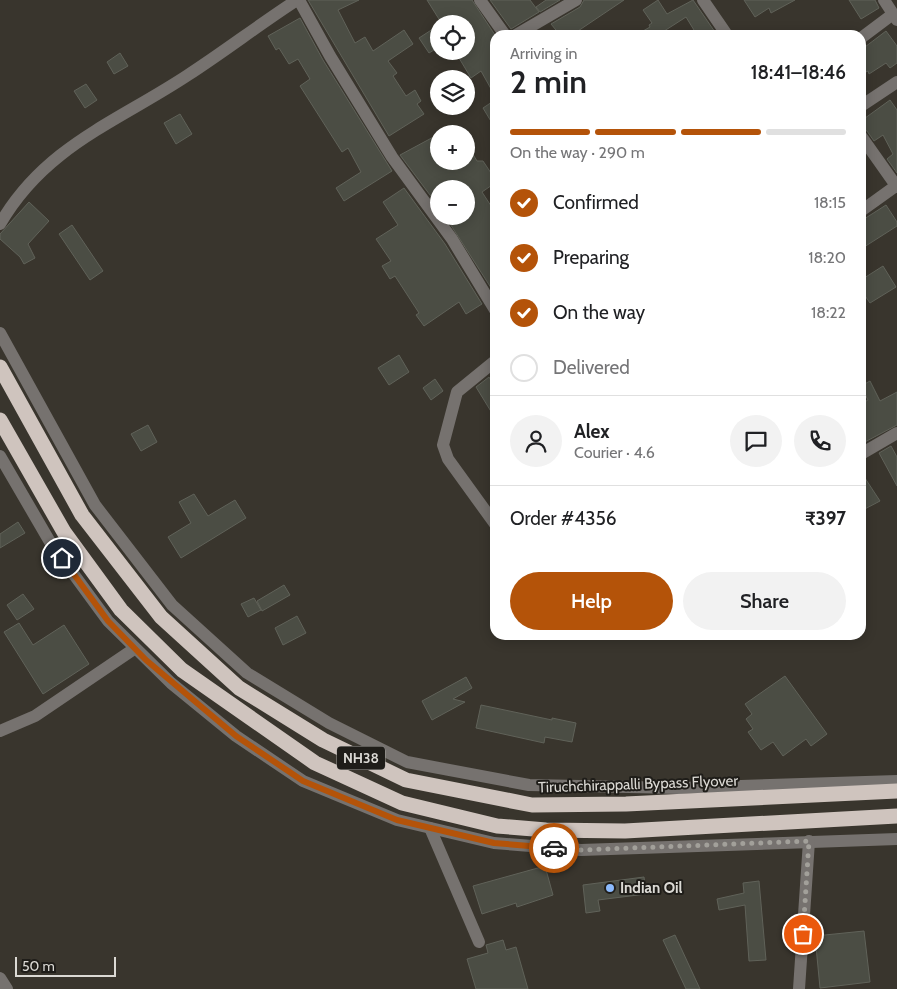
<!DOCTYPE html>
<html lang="en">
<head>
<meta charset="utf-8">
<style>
  body { margin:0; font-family:Cabin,sans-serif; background:#f2f2f2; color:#202124; height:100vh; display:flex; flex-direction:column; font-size:19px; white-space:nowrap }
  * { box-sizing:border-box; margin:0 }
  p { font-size:16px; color:#757577 }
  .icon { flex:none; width:28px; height:28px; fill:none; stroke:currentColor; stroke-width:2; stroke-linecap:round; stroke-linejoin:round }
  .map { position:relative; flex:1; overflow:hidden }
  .panel { position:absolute; left:490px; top:30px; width:376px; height:610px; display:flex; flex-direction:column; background:#fff; border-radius:15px; box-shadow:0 2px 12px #0003 }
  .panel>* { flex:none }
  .buttons { position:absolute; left:430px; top:15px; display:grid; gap:10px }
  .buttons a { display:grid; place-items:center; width:45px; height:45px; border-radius:50%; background:#fff; box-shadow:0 2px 12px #0003; font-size:25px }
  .scale { position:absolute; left:15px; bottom:12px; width:101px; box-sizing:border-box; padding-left:5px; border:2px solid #dbd9d4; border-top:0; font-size:14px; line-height:18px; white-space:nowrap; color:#dbd9d4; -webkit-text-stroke:4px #1f1d19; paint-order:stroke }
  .pin { position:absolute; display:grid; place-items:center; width:42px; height:42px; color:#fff; margin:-21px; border:2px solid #fff; border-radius:50%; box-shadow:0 1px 5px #0007 }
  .courier { position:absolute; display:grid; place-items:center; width:50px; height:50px; margin:-25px; border:4px solid #b45309; border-radius:50%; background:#fff; color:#222; box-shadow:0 1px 6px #0007 }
  .summary em { font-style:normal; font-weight:600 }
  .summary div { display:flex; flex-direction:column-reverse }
  .summary { display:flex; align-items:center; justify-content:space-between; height:85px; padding:0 20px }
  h1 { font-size:32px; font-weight:600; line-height:38px }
  .bar { display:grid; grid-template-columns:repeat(4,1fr); gap:8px 5px; align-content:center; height:60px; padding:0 20px }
  .bar i { height:6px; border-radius:4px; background:#e0e0e0 }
  .bar .selected { background:#b45309 }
  .bar p { grid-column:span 4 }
  .line { display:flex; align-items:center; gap:12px; padding:0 20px; border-top:1px solid #e0e0e0 }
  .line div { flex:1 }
  .round { display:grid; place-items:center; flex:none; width:52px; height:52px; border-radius:26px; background:#f2f2f2 }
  ol { padding:0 20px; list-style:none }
  li { display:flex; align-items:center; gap:15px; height:55px }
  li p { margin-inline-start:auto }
  li .icon { padding:5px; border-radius:50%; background:#b45309; color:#fff; stroke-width:4 }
  li:last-child { color:#757577 }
  li i { width:28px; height:28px; border:2px solid #e0e0e0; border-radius:50% }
  .primary-button { display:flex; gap:10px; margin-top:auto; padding:10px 20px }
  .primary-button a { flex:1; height:58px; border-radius:30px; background:#b45309; color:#fff; font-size:20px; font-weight:600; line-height:58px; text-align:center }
  .primary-button a+a { background:#f2f2f2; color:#202124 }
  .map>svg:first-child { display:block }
</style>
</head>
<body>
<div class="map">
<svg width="897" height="989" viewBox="0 0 897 989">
  <rect width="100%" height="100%" fill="#39352d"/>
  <g fill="#4b4d44" stroke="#606259">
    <polygon points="308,0 359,0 338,10 355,43 365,37 373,51 404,30 413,44 388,61 397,73 393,76 406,96 415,90 421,101 417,104 424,114 389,136"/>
    <polygon points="427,0 472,0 495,35 495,96 481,71 471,78 456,53 466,51 466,24 442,24"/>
    <polygon points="490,0 530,0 539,12 511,29"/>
    <polygon points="546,0 560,0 540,12 536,7"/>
    <polygon points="584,0 624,0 572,35 560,35 551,24 580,7"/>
    <polygon points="658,0 667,14 693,0 717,35 697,35 686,17 658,35 636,35 650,27 649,25 652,23 643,10"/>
    <polygon points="744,0 795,0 771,13 769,8 755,17"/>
    <polygon points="849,0 875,0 879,8 861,19"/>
    <polygon points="300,18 323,60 392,171 344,201 336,188 361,172 348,148 342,152 300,86 310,79 298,59 289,64 279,48 276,50 268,36"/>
    <polygon points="439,25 439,47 429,53 419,38"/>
    <polygon points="886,31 897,46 897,63 890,68 886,63 869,74 868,71 861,74 861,50"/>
    <polygon points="120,53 128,66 114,74 107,62"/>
    <polygon points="86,84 97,100 85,108 74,91"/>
    <polygon points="495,100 495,128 483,108"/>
    <polygon points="890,100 897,110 897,173 887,159 893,154 883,135 874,141 867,131 861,128 861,121"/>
    <polygon points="180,114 192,134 176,144 164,123"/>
    <polygon points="439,134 439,161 466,161 466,143 477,161 483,161 495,179 495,183 482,192 495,212 495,294 445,216 466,216 466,189 439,189 439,207 400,155"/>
    <polygon points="404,188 445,244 482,304 466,314 459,302 424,326 416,315 419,313 395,276 390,279 382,266 391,261 376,239 398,225 383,202"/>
    <polygon points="29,202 49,221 28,244 35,258 24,264 20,257 0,239 0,234"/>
    <polygon points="886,205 897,222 897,226 861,249 861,221"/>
    <polygon points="72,225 103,271 90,280 59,234"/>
    <polygon points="883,266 896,287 870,303 861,290 861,280"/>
    <polygon points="399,355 409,372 389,385 378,368"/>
    <polygon points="489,377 495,387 495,418 476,387"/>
    <polygon points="435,379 443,391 431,400 423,388"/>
    <polygon points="870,381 880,401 897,392 897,425 861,444 861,404 868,400 861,386"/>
    <polygon points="148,425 157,442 141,451 131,434"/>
    <polygon points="891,446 897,457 897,486 879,453"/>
    <polygon points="861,472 880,501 861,511"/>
    <polygon points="194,494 208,516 235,500 246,518 181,558 168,537 191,523 179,502"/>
    <polygon points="18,522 25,533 0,548 0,534"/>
    <polygon points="284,585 290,595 262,611 257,601"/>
    <polygon points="23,594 34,609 17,620 7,605"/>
    <polygon points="254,598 261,610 248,617 241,604"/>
    <polygon points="297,616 306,633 283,645 275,628"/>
    <polygon points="19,623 33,645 64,625 89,664 43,694 4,632"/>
    <polygon points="785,676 827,734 811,746 806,739 783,756 773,742 761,750 748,732 753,729 746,719 752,714 745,704"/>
    <polygon points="466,677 472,688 453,699 465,702 432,720 422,701"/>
    <polygon points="481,705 552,720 552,718 576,723 572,742 545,737 544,743 476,728"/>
    <polygon points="545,866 553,895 517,907 516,903 482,914 473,886"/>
    <polygon points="644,877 646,894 598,900 600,911 586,913 583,885"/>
    <polygon points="759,881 766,960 749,961 745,905 719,910 717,899 744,893 743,883"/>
    <polygon points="864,931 870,982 820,988 815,936"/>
    <polygon points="675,935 700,989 686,989 663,940"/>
    <polygon points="503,940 506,950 516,947 528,989 476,989 467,959 488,953 486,945"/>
  </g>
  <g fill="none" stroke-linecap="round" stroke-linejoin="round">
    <g stroke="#76726f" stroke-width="12">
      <polyline points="299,0 330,56 392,157 452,239 495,310"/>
      <polyline points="480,0 505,35"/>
      <polyline points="703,0 727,35"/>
      <polyline points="884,0 897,20"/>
      <polyline points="516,35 576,0"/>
      <polyline points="861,38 893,14"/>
      <polyline points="861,106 897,82"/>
      <polyline points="861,136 897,187"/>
      <polyline points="861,211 897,185"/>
      <path d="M0,224C45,146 117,122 188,75C225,51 260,24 297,0"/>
      <polyline points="0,333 95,505 172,605 247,673 329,723 407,762 529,785 679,788 897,781"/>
      <polyline points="495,361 457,392 443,445 448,459 495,524"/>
      <polyline points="861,454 897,433"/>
      <polyline points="0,456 50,542 108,621 171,683 236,736 303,781 397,820 494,843 581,850 897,839"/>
      <polyline points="0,731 35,716 134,649"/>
      <polyline points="430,828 479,942"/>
      <polyline points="0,978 7,989"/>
      <polyline points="799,989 809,841"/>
    </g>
    <g stroke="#cfc4be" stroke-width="15">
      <polyline points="0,367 82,515 161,617 239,688 323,740 406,780 532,805 626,804 897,791"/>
      <polyline points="0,420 64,532 121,610 182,670 315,763 402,803 497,826 546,830 625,831 897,816"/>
    </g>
  </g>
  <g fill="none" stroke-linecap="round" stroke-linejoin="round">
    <polyline stroke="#a2a09a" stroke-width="5" stroke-dasharray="0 9" points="554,848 581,850 809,841 803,934"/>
    <polyline stroke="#b45309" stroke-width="6" points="62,558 108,621 146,660 236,736 303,781 397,820 494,843 554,848"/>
  </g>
  <circle fill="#8bbafc" stroke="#1f1d19" stroke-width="2" cx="610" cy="888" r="5"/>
  <g text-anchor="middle" stroke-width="4" stroke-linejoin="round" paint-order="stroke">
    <rect fill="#1f1d19" stroke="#a3a19c" stroke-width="1" x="337" y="746.5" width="48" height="23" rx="4"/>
    <g font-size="14" font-weight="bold" fill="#dbd9d4">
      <text x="361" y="763">NH38</text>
    </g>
    <g font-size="15" fill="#dbd9d4" stroke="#1f1d19">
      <text transform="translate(638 784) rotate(-2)" y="5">Tiruchchirappalli Bypass Flyover</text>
    </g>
    <g font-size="15" font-weight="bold" fill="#dbd9d4" stroke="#1f1d19" text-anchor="start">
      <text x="620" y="893">Indian Oil</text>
    </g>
  </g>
</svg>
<div class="buttons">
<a><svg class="icon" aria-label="locate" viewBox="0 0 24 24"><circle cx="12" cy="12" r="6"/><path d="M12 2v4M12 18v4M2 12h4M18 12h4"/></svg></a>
<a><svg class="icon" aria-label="layers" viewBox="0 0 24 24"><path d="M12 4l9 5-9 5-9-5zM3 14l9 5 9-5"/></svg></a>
<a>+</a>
<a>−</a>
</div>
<div class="scale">50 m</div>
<div class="pin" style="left:803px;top:934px;background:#ea580c"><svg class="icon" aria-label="bag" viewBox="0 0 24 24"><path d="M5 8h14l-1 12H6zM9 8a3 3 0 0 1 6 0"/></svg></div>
<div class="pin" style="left:62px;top:558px;background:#1f2937"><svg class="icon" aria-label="home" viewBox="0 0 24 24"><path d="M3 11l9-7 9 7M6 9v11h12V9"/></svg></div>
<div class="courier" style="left:554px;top:848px"><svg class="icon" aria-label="car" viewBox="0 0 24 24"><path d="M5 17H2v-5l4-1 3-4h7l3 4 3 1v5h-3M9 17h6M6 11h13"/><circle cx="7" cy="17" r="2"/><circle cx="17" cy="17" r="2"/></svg></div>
<section class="panel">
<div class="summary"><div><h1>2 min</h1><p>Arriving in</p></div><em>18:41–18:46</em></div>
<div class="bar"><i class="selected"></i><i class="selected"></i><i class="selected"></i><i></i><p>On the way · 290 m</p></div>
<ol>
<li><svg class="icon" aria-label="check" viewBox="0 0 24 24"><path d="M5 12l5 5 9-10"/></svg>Confirmed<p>18:15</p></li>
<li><svg class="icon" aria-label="check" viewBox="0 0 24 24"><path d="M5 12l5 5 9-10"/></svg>Preparing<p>18:20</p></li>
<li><svg class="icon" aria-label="check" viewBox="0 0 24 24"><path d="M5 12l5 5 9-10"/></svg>On the way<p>18:22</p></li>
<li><i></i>Delivered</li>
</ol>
<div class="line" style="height:90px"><a class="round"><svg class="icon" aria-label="person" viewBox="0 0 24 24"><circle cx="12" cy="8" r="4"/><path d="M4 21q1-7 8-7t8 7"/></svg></a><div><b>Alex</b><p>Courier · 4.6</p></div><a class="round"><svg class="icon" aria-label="chat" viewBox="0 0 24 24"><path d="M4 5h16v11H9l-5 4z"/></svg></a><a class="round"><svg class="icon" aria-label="phone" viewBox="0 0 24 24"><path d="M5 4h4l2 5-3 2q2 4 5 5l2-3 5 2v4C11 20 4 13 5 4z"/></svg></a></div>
<div class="line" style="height:65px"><div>Order #4356</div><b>₹397</b></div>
<div class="primary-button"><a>Help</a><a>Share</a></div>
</section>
</div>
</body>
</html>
